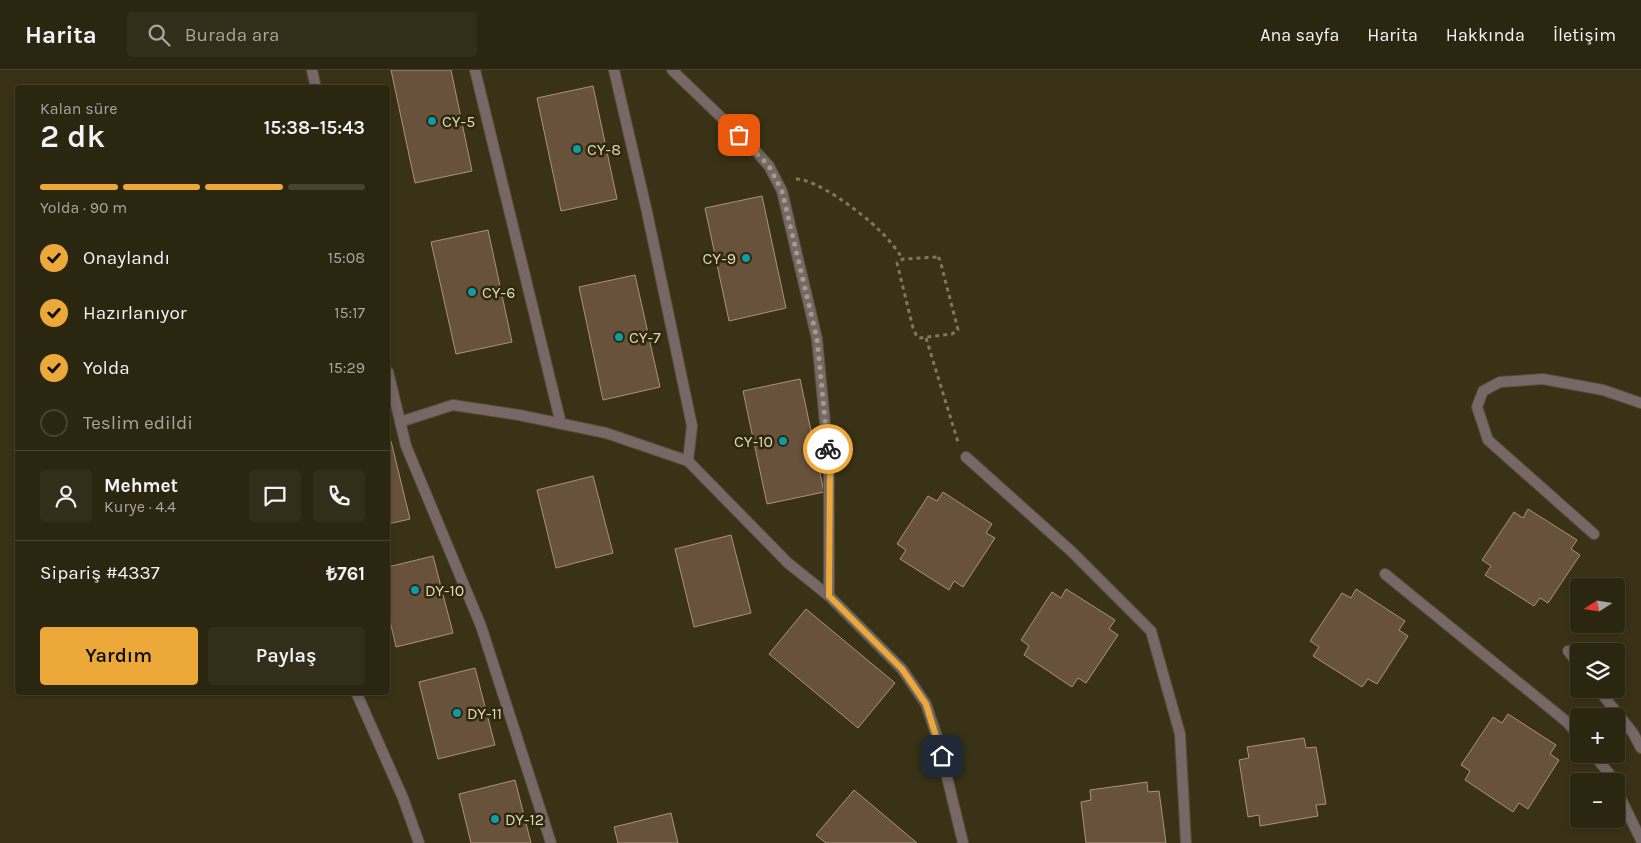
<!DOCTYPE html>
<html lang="tr">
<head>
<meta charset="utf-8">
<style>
  body { margin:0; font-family:Karla,sans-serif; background:#332e19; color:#f1f3f6; height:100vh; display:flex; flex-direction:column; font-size:19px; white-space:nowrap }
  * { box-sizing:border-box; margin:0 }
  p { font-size:16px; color:#a6a59f }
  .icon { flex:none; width:28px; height:28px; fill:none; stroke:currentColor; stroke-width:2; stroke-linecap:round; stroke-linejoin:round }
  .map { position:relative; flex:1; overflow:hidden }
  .sheet { position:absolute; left:15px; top:15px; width:375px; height:610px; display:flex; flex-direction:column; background:#2b2610; border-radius:5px; box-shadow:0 2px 8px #0003,0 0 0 1px #474330 }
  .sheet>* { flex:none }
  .needle { width:32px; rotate:258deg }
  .controls { position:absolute; left:1570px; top:508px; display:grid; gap:10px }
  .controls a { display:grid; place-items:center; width:55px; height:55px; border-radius:5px; background:#2b2610; box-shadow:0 2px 8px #0003,0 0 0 1px #474330; font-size:25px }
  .pin { position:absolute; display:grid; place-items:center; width:42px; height:42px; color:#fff; margin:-21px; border-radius:10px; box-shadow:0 2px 8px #0006 }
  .courier { position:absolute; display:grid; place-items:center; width:50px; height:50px; margin:-25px; border:4px solid #eca93a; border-radius:50%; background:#fff; color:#222; box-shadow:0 1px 6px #0007 }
  .summary em { font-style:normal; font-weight:600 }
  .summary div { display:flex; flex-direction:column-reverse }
  .summary { display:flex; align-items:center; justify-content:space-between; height:85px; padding:0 25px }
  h1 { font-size:32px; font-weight:600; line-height:38px }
  .bar { display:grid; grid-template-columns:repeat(4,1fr); gap:8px 5px; align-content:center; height:60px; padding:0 25px }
  .bar i { height:6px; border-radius:4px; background:#474330 }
  .bar .active { background:#eca93a }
  .bar p { grid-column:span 4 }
  .line { display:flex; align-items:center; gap:12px; padding:0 25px; border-top:1px solid #474330 }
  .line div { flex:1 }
  .round { display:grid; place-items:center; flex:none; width:52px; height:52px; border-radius:5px; background:#332e19 }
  ol { padding:0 25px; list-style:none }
  li { display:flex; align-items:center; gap:15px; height:55px }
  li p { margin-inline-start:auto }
  li .icon { padding:5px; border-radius:50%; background:#eca93a; color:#111; stroke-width:4 }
  li:last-child { color:#a6a59f }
  li i { width:28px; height:28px; border:2px solid #474330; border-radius:50% }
  .action { display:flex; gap:10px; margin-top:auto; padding:10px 25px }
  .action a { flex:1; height:58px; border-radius:5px; background:#eca93a; color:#111; font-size:20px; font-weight:600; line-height:58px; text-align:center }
  .action a+a { background:#332e19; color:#f1f3f6 }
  header { display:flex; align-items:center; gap:30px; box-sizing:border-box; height:70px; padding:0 25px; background:#2b2610; border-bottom:1px solid #474330 }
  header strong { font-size:24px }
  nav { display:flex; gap:28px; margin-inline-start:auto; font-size:18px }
  .search { width:350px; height:45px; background:#332e19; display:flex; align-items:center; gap:12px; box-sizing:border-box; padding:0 18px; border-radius:5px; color:#a6a59f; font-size:19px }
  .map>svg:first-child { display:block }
</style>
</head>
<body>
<header>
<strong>Harita</strong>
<div class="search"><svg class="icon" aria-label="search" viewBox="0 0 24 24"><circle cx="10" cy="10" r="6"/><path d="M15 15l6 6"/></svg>Burada ara</div>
<nav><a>Ana sayfa</a><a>Harita</a><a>Hakkında</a><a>İletişim</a></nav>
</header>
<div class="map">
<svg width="1641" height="773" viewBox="0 0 1641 773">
  <rect width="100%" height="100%" fill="#393216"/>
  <g fill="#68523c" stroke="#ab927b">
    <polygon points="391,0 451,0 472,101 415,113"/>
    <polygon points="593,16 617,129 561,141 537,28"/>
    <polygon points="762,126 786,238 729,251 705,138"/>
    <polygon points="488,160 512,272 456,284 431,172"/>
    <polygon points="635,205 660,317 603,330 579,217"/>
    <polygon points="800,309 824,422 767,434 743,321"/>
    <polygon points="391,371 410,449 388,454 388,372"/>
    <polygon points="593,406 613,483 556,498 537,420"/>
    <polygon points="943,422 992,454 986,463 995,468 963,517 954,511 949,520 900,489 906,480 897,474 928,426 937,431"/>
    <polygon points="1528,439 1577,470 1571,479 1580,485 1548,533 1540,528 1534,536 1485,505 1491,496 1482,490 1514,442 1523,448"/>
    <polygon points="731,465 751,543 694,557 675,479"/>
    <polygon points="433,486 453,563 396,577 388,542 388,497"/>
    <polygon points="1066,519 1115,550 1109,559 1118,565 1086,613 1078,608 1072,617 1024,585 1029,576 1021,570 1052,522 1061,528"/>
    <polygon points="1356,519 1405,551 1399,560 1408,566 1377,614 1368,609 1362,617 1313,586 1319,577 1310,571 1342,523 1351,528"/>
    <polygon points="806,539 895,613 858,658 769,584"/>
    <polygon points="475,598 495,675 438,689 419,612"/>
    <polygon points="1508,644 1556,675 1550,684 1559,690 1528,739 1519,733 1513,742 1465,710 1470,701 1461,695 1493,647 1502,653"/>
    <polygon points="1304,668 1306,678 1316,677 1326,734 1316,735 1318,746 1260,756 1259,745 1248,747 1239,690 1249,688 1247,677"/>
    <polygon points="515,710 531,773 471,773 459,724"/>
    <polygon points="1147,712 1148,722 1159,721 1166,773 1086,773 1081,732 1091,730 1090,720"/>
    <polygon points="854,720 917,773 826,773 816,765"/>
    <polygon points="671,743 678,773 618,773 614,757"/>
  </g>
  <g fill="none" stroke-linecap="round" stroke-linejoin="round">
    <g stroke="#565036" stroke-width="12">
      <g id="minor">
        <polyline points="312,0 316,18"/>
        <polyline points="475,0 561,354"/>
        <polyline points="614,0 647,142 692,356 688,391"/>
        <polyline points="672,0 753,78 769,96 782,121 817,269 829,395 829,526"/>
        <polyline points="388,302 406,376 481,556 551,773"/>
        <polyline points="400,352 453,335 519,345 606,363 688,391 788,493 829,526 902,599 926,634 938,670 963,773"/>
        <polyline points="966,387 1071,481 1151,561 1180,664 1186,773"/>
        <polyline points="1594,464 1488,370 1477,337 1483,321 1500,312 1543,309 1603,320 1641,333"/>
        <polyline points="1385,504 1567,652 1579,666"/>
        <polyline points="1568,581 1579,595"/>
        <polyline points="1598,619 1633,663 1641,678"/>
        <polyline points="356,622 403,728 419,773"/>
        <polyline points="1593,684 1608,702 1613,711"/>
        <polyline points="1616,719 1641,770"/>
      </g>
    </g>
    <g stroke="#7e7862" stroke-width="3" stroke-dasharray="4 4" stroke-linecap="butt">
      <path d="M796,109C817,109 863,144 878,159C888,168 896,179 903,189"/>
      <polygon points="938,187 940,190 958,260 952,264 920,268 917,267 913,258 897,193 903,189"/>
      <polyline points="926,268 958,372"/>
    </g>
    <use href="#minor" stroke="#776867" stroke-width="10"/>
  </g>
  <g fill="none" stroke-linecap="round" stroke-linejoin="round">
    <polyline stroke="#a29d89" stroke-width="5" stroke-dasharray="0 9" points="739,65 769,96 782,121 817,269 828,379"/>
    <polyline stroke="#eca93a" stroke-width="6" points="828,379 830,395 829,526 902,599 926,634 942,686"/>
  </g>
  <g fill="#0f9aa8" stroke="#2f280b" stroke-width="2">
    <circle cx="432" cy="51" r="5"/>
    <circle cx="577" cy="79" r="5"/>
    <circle cx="746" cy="188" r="5"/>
    <circle cx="472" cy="222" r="5"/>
    <circle cx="619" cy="267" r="5"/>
    <circle cx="783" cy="371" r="5"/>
    <circle cx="415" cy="520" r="5"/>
    <circle cx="457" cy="643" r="5"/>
    <circle cx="495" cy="749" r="5"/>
  </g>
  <g text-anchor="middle" stroke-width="5" stroke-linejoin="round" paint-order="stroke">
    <g font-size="16" fill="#dbd7c7" stroke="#2f280b" text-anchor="start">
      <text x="442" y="57">CY-5</text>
      <text x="587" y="85">CY-8</text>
      <text x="736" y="194" text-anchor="end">CY-9</text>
      <text x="482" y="228">CY-6</text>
      <text x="629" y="273">CY-7</text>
      <text x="773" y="377" text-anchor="end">CY-10</text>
      <text x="425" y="526">DY-10</text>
      <text x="467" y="649">DY-11</text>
      <text x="505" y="755">DY-12</text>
    </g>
  </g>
</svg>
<div class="controls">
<a><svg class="needle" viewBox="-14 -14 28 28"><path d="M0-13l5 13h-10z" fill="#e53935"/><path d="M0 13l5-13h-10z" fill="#a6a59f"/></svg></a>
<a><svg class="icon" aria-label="layers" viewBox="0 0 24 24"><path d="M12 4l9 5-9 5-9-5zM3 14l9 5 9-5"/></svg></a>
<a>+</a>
<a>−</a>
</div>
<div class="pin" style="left:739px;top:65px;background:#ea580c"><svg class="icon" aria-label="bag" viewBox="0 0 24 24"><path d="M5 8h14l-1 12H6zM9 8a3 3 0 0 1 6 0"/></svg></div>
<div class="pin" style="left:942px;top:686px;background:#1f2937"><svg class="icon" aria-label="home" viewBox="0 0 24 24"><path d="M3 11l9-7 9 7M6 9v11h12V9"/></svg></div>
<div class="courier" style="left:828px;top:379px"><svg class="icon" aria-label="bike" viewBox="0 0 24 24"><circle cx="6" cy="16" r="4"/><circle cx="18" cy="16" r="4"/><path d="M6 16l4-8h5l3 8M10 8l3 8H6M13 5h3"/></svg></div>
<section class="sheet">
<div class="summary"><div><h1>2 dk</h1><p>Kalan süre</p></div><em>15:38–15:43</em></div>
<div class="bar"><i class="active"></i><i class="active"></i><i class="active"></i><i></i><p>Yolda · 90 m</p></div>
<ol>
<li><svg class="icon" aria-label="check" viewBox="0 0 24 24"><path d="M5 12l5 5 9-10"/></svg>Onaylandı<p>15:08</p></li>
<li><svg class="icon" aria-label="check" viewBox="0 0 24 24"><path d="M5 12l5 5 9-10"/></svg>Hazırlanıyor<p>15:17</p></li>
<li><svg class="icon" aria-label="check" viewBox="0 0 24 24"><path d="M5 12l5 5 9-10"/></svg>Yolda<p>15:29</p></li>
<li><i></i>Teslim edildi</li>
</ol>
<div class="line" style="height:90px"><a class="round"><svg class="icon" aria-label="person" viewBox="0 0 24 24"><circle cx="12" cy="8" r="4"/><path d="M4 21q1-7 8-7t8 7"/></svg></a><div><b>Mehmet</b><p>Kurye · 4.4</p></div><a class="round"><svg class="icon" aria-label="chat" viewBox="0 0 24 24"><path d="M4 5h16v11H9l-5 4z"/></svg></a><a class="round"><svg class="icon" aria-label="phone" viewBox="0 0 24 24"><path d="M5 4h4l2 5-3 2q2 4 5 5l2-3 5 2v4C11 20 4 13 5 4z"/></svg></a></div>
<div class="line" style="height:65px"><div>Sipariş #4337</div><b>₺761</b></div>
<div class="action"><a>Yardım</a><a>Paylaş</a></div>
</section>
</div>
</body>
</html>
